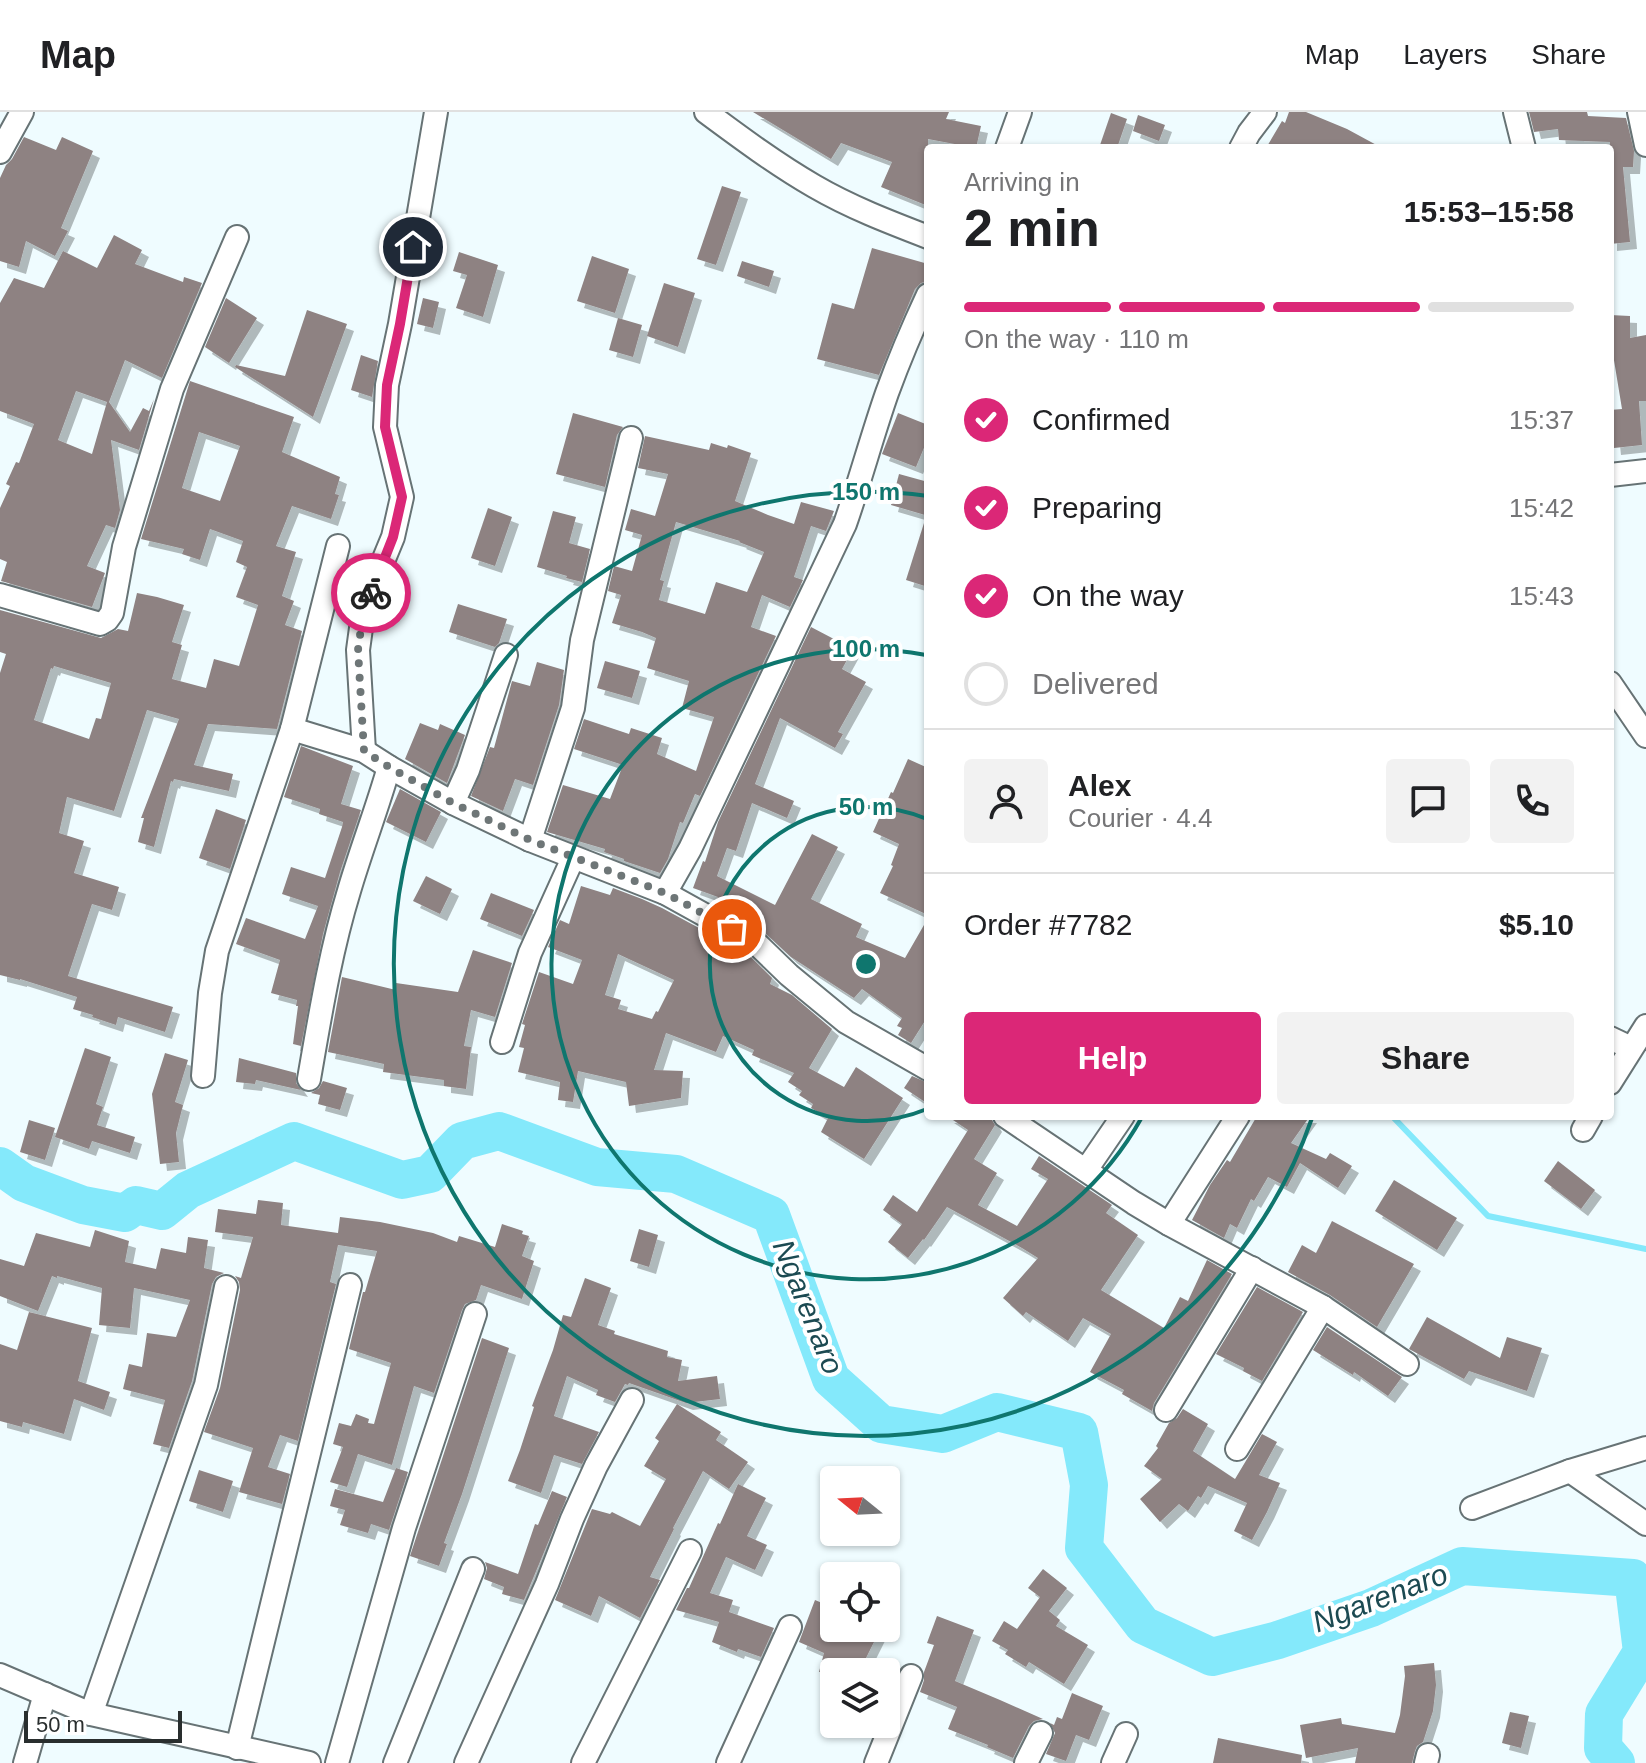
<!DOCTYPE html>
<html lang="en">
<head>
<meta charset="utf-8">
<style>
  body { margin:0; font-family:Arial,sans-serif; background:#f2f2f2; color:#202124; height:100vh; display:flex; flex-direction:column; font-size:30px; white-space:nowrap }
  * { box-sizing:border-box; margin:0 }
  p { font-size:26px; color:#757577 }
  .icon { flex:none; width:44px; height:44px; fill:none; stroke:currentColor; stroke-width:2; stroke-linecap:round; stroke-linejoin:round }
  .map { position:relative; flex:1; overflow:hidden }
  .details { position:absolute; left:924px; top:32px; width:690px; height:976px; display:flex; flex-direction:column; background:#fff; border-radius:8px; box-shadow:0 2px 6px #0004 }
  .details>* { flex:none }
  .needle { width:52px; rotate:288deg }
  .controls { position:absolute; left:820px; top:1354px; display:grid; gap:16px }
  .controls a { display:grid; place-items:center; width:80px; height:80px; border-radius:8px; background:#fff; box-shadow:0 2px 6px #0004; font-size:40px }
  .scale { position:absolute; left:24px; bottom:20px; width:158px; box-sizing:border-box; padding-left:8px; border:4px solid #292e2e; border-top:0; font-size:22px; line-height:28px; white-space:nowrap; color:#292e2e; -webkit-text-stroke:6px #fff; paint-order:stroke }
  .pin { position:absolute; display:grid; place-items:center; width:68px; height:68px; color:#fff; margin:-34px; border:4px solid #fff; border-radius:50%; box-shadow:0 2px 8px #0007 }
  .courier { position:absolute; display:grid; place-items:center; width:80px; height:80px; margin:-40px; border:6px solid #db2777; border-radius:50%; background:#fff; color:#222; box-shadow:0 2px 10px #0007 }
  .head em { font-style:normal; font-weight:600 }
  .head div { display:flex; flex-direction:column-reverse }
  .head { display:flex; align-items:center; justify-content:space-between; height:136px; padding:0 40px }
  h1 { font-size:52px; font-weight:600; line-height:60px }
  .bar { display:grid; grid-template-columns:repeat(4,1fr); gap:12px 8px; align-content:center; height:96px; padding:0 40px }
  .bar i { height:10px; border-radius:6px; background:#e0e0e0 }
  .bar .on { background:#db2777 }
  .bar p { grid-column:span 4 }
  .line { display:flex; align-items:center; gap:20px; padding:0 40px; border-top:2px solid #e0e0e0 }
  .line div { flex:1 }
  .round { display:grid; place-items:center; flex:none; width:84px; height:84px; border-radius:8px; background:#f2f2f2 }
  ol { padding:0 40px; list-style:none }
  li { display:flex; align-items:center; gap:24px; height:88px }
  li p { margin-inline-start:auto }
  li .icon { padding:8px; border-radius:50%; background:#db2777; color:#fff; stroke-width:4 }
  li:last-child { color:#757577 }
  li i { width:44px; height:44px; border:4px solid #e0e0e0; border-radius:50% }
  .primary-button { display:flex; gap:16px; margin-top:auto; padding:16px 40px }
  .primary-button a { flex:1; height:92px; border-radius:8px; background:#db2777; color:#fff; font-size:32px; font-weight:600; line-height:92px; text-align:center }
  .primary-button a+a { background:#f2f2f2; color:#202124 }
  header { display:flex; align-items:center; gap:48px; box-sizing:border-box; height:112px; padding:0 40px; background:#fff; border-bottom:2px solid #e0e0e0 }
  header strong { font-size:38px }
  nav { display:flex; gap:44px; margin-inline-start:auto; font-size:28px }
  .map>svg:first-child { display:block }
</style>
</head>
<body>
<header>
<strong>Map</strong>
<nav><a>Map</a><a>Layers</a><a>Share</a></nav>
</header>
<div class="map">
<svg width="1646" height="1651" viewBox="0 0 1646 1651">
  <defs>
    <filter id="shadow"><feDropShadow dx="7" dy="7" stdDeviation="0" flood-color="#0004"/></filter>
  </defs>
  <rect width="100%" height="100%" fill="#effcff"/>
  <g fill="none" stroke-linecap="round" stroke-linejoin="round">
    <polyline stroke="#84e9fb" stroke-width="6" points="1392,1004 1488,1104 1646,1137"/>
    <polyline stroke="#84e9fb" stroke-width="38" points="0,1054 24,1071 83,1093 125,1101 136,1093 162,1099 188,1078 294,1029 402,1068 430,1062 462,1029 499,1019 597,1055 676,1062 771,1103 831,1267 881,1312 943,1322 997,1300 1079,1320 1089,1373 1084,1436 1143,1513 1212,1545 1278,1528 1371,1496 1462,1454 1633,1466 1642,1540 1604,1602 1603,1636 1616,1651"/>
  </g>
  <g fill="#8e8282" fill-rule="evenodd" filter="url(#shadow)">
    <polygon points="753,0 949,0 946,7 981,14 976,36 928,27 928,94 881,75 892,50 841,31 831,47"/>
    <polygon points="1289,0 1306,0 1347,17 1382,36 1266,36 1282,9 1285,11"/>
    <polygon points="1529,0 1587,0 1588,4 1626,6 1634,39 1633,55 1623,55 1630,130 1610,132 1610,30 1559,28 1558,17 1534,20"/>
    <polygon points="1111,1 1127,7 1117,36 1099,36"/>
    <polygon points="1138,3 1165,13 1159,29 1133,19"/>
    <polygon points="24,25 56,38 62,25 93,39 61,116 68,119 55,144 26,129 19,155 0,149 0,66 6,53 12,47"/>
    <polygon points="722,74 741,80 716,153 697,147"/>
    <path d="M114,123L142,138L135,152L183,170L184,165L202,171L162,266L125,248L109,290L130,320L143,296L149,299L154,287L139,338L111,328L120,398L115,416L106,413L87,454L105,461L92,495L1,469L7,450L0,447V396L10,374L6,372L16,350L19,351L34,312L0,299V191L14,166L44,176L63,139L97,156ZM76,279L107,290L92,342L58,328Z"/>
    <polygon points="872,136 928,152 928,169 921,171 915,177 879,263 817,247 832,191 854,197"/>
    <polygon points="459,140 498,153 483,205 456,196 467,163 453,159"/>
    <polygon points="592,144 629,157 615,201 577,189"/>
    <polygon points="742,149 774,159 769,175 737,164"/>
    <polygon points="664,171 695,181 678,235 647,224"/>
    <polygon points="226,186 257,206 229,251 205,235"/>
    <polygon points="423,186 439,190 433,216 417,212"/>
    <polygon points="307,198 347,212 313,305 235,255 236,253 285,264"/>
    <polygon points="1610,203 1630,204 1630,226 1646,223 1646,289 1639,289 1642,333 1614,336 1610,298 1622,297 1610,224"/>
    <polygon points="618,206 642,213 633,245 609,238"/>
    <polygon points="361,243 378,249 372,285 351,278"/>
    <path d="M190,269L294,305L282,340L340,365L335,382L339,383L331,407L292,394L276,434L296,440L282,484L294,489L285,513L302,519L277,617L208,612L194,653L233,662L229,679L174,667L173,670L171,669L154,735L138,730L144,706H141L179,607L147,598L114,699L67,685L59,721L84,729L74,761L119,775L112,798L92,792L68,864L173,895L165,920L118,905L116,913L92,905L93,903L73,897L77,885L20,867V868L0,863V561L6,542L0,540V498L101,526L118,517L128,519L137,481L157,485L184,493L172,530L182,533L172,567L206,576L214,547L239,554L258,493L236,485L247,455L236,450L243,429L210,417L200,448L182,442L184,437L141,427ZM199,320L240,334L220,389L182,376ZM54,554L111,571L101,607L96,606L89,627L34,608L51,556L53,557Z"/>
    <polygon points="573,301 623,315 617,323 605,375 556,362"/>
    <polygon points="898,301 928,313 928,326 916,355 882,342"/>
    <path d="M645,324L709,338L711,331L727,336L728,333L751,341L735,389L768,403L794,412L801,390L834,399L826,419L811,414L794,465L803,468L790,495L762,483L751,515L776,524L700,684L695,682L683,711L680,710L668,747L660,761L624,749V747L604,740L605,737L547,720L563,673L610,687L623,653L574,637L584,607L629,622L631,616L662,626L657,642L696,659L714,605L682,596L689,569L647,556L656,526L642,520L612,511L621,483L608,479L614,454L632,459L642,423L625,418L631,397L655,404L668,362L638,356ZM676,410L740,429L739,430L764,440L747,480L716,470L705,502L659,488L664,469L660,468Z"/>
    <polygon points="899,362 928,370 928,391 925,403 891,393"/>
    <polygon points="488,396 512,405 495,454 471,446"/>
    <polygon points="553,399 576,405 569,431 590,437 582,470 566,466 567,464 537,455"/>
    <polygon points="924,411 928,411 928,475 906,468"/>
    <polygon points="458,492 507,507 499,531 495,535 449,520"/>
    <polygon points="811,515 853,537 842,557 866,570 838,620 843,622 835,636 780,606 755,672 794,689 787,706 752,691 736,739 727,736 717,764 775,793 812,722 838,735 811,787 862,812 856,825 905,846 928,806 928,904 911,931 898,923 902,916 897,914 902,906 862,877 854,886 791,845 764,820 714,792 718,785 693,776 703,749 705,750 718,710"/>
    <polygon points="605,549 640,559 632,586 597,576"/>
    <polygon points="537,550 564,558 559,593 533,673 515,667 503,699 471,684 490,635 494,636 512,569 530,574"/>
    <polygon points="420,611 438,618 440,612 465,623 447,671 405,647"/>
    <polygon points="301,634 353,654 341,692 361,698 340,760 323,822 301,934 293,932 298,894 296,894 297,888 271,881 280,848 236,832 246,806 305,827 318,794 282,782 291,755 325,766 342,715 343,710 319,702 320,697 284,685"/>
    <polygon points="908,647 928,656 928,803 880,781 893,754 891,753 899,732 873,720 891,680 893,681"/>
    <polygon points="400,677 441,700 426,730 386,710"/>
    <polygon points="216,697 246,708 230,757 199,746"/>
    <polygon points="426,764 452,777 440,802 413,789"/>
    <path d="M581,774L610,783L613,776L642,787L662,796L749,843L772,866L770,872L792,883L832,917L809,956L844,975L856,955L903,986L864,1047L821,1020L828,1006L811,996L813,992L799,983L802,979L788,970L794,961L752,943L754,938L723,924L716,940L666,921L654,958L683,959L681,986L629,994L626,970L578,959L573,990L558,988L560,970L518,960L524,936L519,935L525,913L522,912L539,860L573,872L582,848L548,835L560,808L569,812ZM618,842L674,868L658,900L656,899L652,907L618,897L621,888L605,883Z"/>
    <polygon points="491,781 534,798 522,824 480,807"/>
    <polygon points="473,838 512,851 495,905 471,898 464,934 471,935 466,977 444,974 444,968 383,960 384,952 328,940 342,865 396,878 396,871 458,880"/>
    <polygon points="85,936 111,945 96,992 103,995 97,1013 135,1025 130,1041 92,1029 89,1037 55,1025"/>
    <polygon points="165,941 188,948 175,990 183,993 176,1021 179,1050 160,1052 152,982"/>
    <polygon points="239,946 296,961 296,971 301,978 256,968 255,972 236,970"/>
    <polygon points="912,964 928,971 928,992 904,976"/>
    <polygon points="323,969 347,976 340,998 318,992 320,983 311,981 319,976"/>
    <polygon points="947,1004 986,1004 992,1008 995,1013 974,1047 997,1061 978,1093 1017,1114 1048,1067 1031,1057 1039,1044 1112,1093 1106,1101 1138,1123 1101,1178 1164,1216 1180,1185 1188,1189 1207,1148 1232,1162 1154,1291 1152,1299 1122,1282 1124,1278 1090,1260 1111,1222 1083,1206 1068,1229 1026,1200 1023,1204 1003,1186 1038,1146 1022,1136 947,1095 924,1128 923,1127 908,1146 888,1130 902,1112 883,1098 893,1083 917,1100 968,1018"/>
    <polygon points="1257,1004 1310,1004 1291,1031 1326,1047 1330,1041 1352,1054 1338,1076 1300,1051 1287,1075 1268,1065 1254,1089 1251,1087 1237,1116 1230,1112 1224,1126 1192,1108 1210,1073 1227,1048 1230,1050"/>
    <polygon points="29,1008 55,1016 45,1048 20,1040"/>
    <polygon points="1558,1049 1595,1078 1581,1097 1544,1069"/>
    <polygon points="1394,1068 1457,1106 1437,1138 1375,1099"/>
    <polygon points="258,1088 283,1091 281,1113 338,1121 340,1105 380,1110 433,1121 457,1130 459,1124 495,1135 502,1112 523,1119 522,1122 529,1124 522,1144 534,1149 522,1187 481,1173 476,1188 465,1192 462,1198 434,1281 414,1274 392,1353 358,1342 347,1375 330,1370 343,1335 333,1332 339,1311 351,1314 356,1302 369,1307 368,1311 374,1312 391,1251 349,1237 363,1180 365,1180 377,1139 338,1133 330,1170 336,1172 298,1329 280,1323 268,1355 290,1362 282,1392 239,1380 253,1336 204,1320 220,1276 240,1178 239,1170 235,1164 241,1166 253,1125 215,1120 218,1097 256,1102"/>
    <polygon points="1332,1109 1414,1152 1377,1215 1330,1183 1288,1160 1302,1133 1316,1141"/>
    <polygon points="639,1117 658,1123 649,1155 630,1149"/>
    <polygon points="95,1118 129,1129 125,1150 156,1157 161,1136 186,1141 188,1125 208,1128 204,1156 224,1161 216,1165 212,1172 192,1269 169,1336 153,1332 165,1288 123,1277 129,1252 142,1255 147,1221 176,1225 190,1188 134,1176 130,1216 99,1213 102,1176 57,1164 57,1166 52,1164 38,1199 0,1184 0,1147 24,1154 36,1121 90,1135"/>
    <polygon points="585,1166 611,1176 598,1213 615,1219 614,1222 668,1239 667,1245 682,1248 678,1269 717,1264 720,1287 686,1291 629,1271 628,1273 625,1272 615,1290 596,1283 598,1278 567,1264 554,1304 599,1320 582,1352 554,1343 541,1381 508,1369 520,1338 534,1295 532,1294 553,1238 563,1203 571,1205"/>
    <polygon points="1257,1175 1303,1200 1262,1269 1243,1259 1244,1256 1216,1242"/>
    <polygon points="29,1200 92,1216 78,1269 110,1280 104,1298 74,1287 64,1322 23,1310 22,1315 0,1309 0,1232 17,1238"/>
    <polygon points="1427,1205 1500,1246 1507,1225 1542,1236 1527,1279 1469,1259 1464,1267 1409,1237"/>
    <polygon points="1327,1215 1402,1265 1388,1284 1354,1260 1353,1263 1313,1238"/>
    <polygon points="482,1226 509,1236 462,1382 444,1431 447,1432 439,1454 410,1444"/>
    <polygon points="677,1292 721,1320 716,1328 748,1350 729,1377 703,1359 673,1416 674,1417 650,1465 660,1468 640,1506 599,1484 591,1504 555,1488 592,1397 610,1402 612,1400 640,1414 666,1367 644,1354 659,1329 655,1326"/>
    <polygon points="1183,1297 1208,1312 1193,1339 1235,1367 1262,1322 1277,1330 1259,1363 1280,1371 1267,1400 1252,1428 1234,1419 1247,1391 1208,1374 1201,1386 1198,1384 1188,1399 1179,1392 1160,1410 1140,1387 1162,1367 1144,1354 1158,1336 1156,1334 1169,1311 1177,1306"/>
    <polygon points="396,1356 408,1360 389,1418 371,1412 368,1421 340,1413 345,1398 330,1394 335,1377 383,1390"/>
    <polygon points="199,1358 233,1369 223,1400 189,1389"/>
    <polygon points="738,1372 766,1386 747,1424 767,1433 755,1458 726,1445 710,1481 733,1488 729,1500 774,1516 761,1545 738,1537 737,1540 712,1530 719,1510 676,1498 687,1476 689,1476 718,1411 720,1412"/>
    <polygon points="552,1379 567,1385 524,1488 502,1482 504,1475 484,1467 487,1456 485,1450 518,1462 535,1412 538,1413"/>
    <polygon points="1043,1457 1067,1476 1049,1499 1060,1508 1056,1514 1088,1533 1064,1572 1029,1550 1026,1555 1005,1542 1008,1538 992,1529 1004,1509 1017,1517 1040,1485 1028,1476"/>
    <polygon points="815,1488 834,1496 834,1516 881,1516 859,1560 819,1560 824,1541 799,1530"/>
    <polygon points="937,1504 974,1518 955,1569 1000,1588 1043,1607 1034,1609 1029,1614 1013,1646 987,1635 988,1633 948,1617 957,1595 920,1580 924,1568 924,1560 934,1533 927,1531"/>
    <polygon points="1434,1551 1436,1573 1433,1599 1423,1630 1417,1634 1415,1639 1412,1651 1355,1651 1358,1636 1306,1646 1300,1613 1341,1606 1342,1612 1395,1621 1400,1603 1405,1564 1404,1554"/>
    <polygon points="1072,1581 1103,1594 1089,1628 1076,1623 1066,1649 1046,1642 1055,1621 1050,1611 1054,1613 1057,1605 1062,1607"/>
    <polygon points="1510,1600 1529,1604 1521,1636 1502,1631"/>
    <polygon points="1218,1626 1302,1643 1301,1651 1213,1651"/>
  </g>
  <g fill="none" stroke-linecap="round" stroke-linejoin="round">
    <g stroke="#677375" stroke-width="26">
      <g id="minor">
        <path d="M706,0C741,26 776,52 814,74C850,95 889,110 928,125"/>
        <polyline points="1515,0 1524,36"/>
        <polyline points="1639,0 1646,33"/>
        <polyline points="1007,36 1020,0"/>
        <polyline points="1241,36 1249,21 1265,0"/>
        <polyline points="0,40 22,0"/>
        <polyline points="1610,363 1646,359"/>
        <polyline points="0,483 100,512 107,508 112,501 124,435 172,277 237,125"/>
        <polyline points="1610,571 1646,624"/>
        <polyline points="292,617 364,639 389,655 453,691 530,728 665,781 757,832 789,863 846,910 928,957"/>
        <polyline points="364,639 358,538 361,516 372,476 393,425 402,385 385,315 387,273 400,212 436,0"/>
        <polyline points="453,691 468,658 506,543"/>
        <polyline points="530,728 573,596 582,528 631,326"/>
        <path d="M665,781L690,737L845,412C860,369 872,324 887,281C899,248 913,215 928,183"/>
        <polyline points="1610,926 1631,936"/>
        <polyline points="502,930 530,841 573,746"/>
        <polyline points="203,964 210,881 217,839 292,617 338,434"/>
        <path d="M309,967C320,904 330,841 349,779C361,738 377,697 389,655"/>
        <polyline points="1610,971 1646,914"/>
        <polyline points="1005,1004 1134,1091 1169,1112 1323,1195 1407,1252"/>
        <polyline points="1583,1018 1591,1004"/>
        <polyline points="1086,1058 1123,1004"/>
        <polyline points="1169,1112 1238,1004"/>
        <polyline points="1166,1298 1252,1156"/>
        <polyline points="1237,1337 1323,1195"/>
        <polyline points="1570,1359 1646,1412"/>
        <polyline points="1472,1396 1570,1359 1646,1336"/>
        <polyline points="0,1563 91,1602 309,1651"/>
        <polyline points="91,1602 206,1273 226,1175"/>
        <polyline points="237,1636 350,1173"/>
        <polyline points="25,1651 45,1582"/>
        <polyline points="337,1651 404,1416 475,1202"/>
        <polyline points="395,1651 473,1457"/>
        <polyline points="466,1651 547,1472 572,1407 596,1354 632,1288"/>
        <polyline points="583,1651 690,1439"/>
        <polyline points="728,1651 790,1515"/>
        <polyline points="876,1651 911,1564"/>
        <polyline points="1026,1651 1041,1621"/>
        <polyline points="1113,1651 1126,1622"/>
        <polyline points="1426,1651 1428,1643"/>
      </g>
    </g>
    <use href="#minor" stroke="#fff" stroke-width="22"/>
  </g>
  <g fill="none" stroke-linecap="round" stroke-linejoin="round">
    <polyline stroke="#6e7677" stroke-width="8" stroke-dasharray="0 14.4" points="371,481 361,516 358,538 364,639 389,655 453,691 530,728 665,781 732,817"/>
    <polyline stroke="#db2777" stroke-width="10" points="371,481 393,425 402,385 385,315 387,273 400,212 413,135"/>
  </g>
  <g fill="none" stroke="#0f766e" stroke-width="4">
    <path d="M927 997A157 157 0 1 1 927 707"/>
    <path d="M1142 1005A315 315 0 1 1 926 543"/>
    <path d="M1312 1006A472 472 0 1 1 928 384"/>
  </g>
  <g text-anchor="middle" stroke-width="8" stroke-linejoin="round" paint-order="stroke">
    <g font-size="30" font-style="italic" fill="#1c4a52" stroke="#fff">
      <text transform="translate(808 1195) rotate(68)" y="10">Ngarenaro</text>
      <text transform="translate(1380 1486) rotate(-21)" y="10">Ngarenaro</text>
    </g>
  </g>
  <circle cx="866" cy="852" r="12" fill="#0f766e" stroke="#fff" stroke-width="4"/>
  <g font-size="24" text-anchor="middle" font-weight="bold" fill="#0f766e" stroke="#fff" stroke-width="8" stroke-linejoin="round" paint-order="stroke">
    <text x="866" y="388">150 m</text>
    <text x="866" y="545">100 m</text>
    <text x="866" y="703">50 m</text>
  </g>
</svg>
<div class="controls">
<a><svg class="needle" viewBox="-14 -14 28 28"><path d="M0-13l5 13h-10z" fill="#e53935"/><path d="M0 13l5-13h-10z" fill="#757577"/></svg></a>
<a><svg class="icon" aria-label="locate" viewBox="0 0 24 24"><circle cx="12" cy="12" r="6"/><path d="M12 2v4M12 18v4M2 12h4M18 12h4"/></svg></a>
<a><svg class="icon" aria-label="layers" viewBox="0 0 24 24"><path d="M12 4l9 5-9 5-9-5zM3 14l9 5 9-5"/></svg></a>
</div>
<div class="scale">50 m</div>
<div class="pin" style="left:732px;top:817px;background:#ea580c"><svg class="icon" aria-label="bag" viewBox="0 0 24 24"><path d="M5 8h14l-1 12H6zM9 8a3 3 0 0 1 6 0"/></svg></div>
<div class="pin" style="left:413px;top:135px;background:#1f2937"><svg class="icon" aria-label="home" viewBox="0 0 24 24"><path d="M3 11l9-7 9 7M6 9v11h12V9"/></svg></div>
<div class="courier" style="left:371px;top:481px"><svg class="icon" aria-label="bike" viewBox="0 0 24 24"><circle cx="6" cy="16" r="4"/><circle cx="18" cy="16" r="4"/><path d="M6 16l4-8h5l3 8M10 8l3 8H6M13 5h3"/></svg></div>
<section class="details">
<div class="head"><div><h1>2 min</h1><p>Arriving in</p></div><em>15:53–15:58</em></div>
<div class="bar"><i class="on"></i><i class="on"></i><i class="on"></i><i></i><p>On the way · 110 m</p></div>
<ol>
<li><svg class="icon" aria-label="check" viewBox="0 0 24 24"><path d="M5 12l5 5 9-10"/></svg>Confirmed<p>15:37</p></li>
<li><svg class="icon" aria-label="check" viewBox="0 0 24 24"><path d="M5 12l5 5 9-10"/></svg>Preparing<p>15:42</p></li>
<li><svg class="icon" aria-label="check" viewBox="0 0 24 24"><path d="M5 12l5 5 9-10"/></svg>On the way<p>15:43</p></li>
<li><i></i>Delivered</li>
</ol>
<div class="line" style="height:144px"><a class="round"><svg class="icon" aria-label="person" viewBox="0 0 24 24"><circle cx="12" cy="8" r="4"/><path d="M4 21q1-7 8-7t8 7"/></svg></a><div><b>Alex</b><p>Courier · 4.4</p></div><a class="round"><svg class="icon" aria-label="chat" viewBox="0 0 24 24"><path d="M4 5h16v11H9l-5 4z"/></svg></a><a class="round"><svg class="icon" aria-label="phone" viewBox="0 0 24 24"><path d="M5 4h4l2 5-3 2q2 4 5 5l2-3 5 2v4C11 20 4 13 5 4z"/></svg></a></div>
<div class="line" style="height:104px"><div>Order #7782</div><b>$5.10</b></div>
<div class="primary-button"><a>Help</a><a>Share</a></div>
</section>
</div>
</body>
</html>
